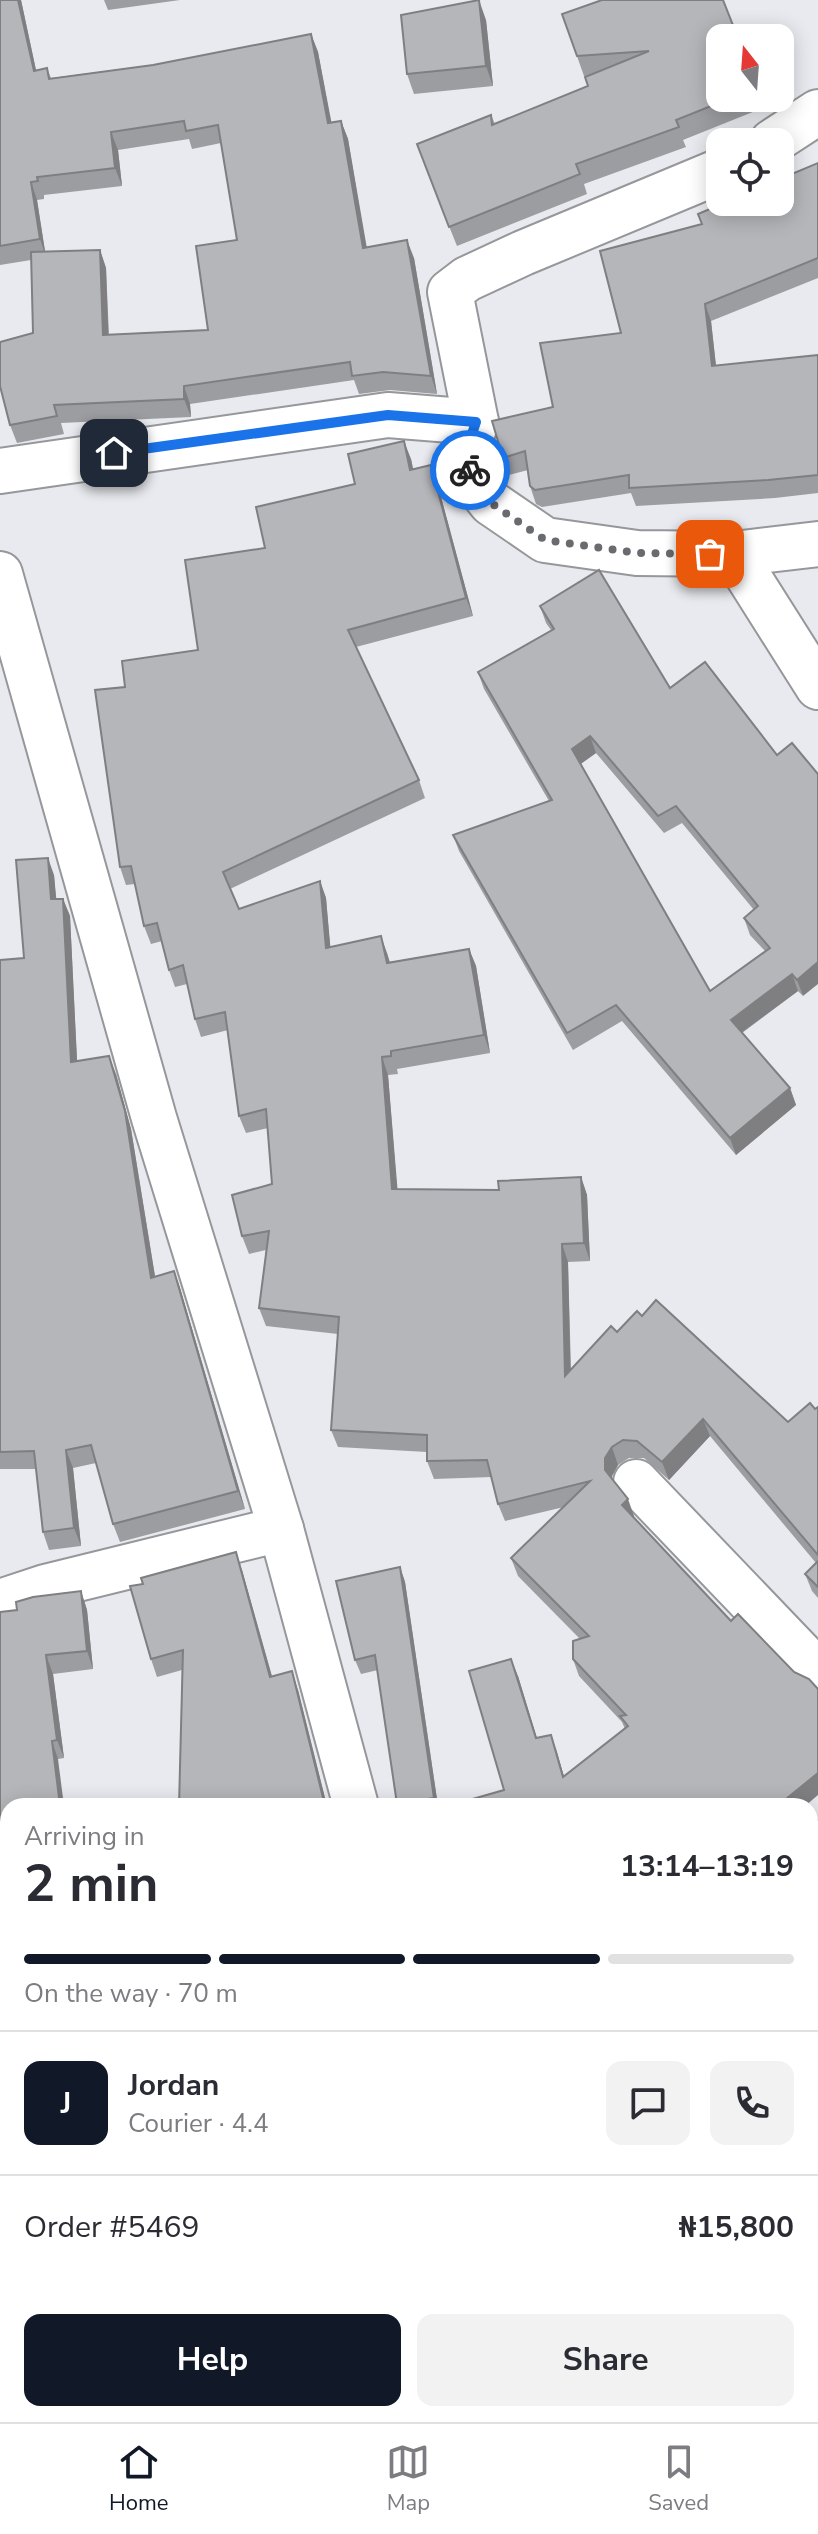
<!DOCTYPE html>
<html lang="en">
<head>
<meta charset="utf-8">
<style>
  body { margin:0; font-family:"Nunito Sans",sans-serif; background:#f2f2f3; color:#2b2b33; height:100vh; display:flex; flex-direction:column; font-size:30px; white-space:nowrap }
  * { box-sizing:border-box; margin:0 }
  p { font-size:26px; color:#7c7c81 }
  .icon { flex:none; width:44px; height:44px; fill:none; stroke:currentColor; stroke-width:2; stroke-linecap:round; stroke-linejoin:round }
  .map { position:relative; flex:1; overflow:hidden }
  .details { position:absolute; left:0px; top:1798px; width:818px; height:624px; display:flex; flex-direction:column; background:#fff; border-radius:24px 24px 0 0; box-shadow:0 4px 20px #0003 }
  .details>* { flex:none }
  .needle { width:52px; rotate:343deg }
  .tools { position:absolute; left:706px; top:24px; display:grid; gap:16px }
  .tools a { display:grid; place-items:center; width:88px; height:88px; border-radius:16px; background:#fff; box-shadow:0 4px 20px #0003; font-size:40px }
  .pin { position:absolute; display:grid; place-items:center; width:68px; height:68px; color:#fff; margin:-34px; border-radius:16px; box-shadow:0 4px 12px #0006 }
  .courier { position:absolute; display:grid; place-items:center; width:80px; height:80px; margin:-40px; border:6px solid #1a73e8; border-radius:50%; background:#fff; color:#222; box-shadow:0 2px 10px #0007 }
  .overview em { font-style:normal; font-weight:700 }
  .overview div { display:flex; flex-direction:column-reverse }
  .overview { display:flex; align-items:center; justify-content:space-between; height:136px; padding:0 24px }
  h1 { font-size:52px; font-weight:700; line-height:60px }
  .bar { display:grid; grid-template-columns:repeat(4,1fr); gap:12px 8px; align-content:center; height:96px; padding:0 24px }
  .bar i { height:10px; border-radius:6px; background:#e1e1e2 }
  .bar .on { background:#111827 }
  .bar p { grid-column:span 4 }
  .line { display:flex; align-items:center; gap:20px; padding:0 24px; border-top:2px solid #e1e1e2 }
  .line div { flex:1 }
  .round { display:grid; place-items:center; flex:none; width:84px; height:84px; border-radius:16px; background:#f2f2f3 }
  .button { display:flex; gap:16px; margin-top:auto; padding:16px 24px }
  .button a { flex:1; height:92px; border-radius:16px; background:#111827; color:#fff; font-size:32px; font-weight:700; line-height:92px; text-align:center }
  .button a+a { background:#f2f2f3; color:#2b2b33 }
  .tab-bar { display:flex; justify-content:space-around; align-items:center; height:112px; border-top:2px solid #e1e1e2; background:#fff; font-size:22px; color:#7c7c81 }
  .tab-bar a { display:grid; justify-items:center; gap:4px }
  .tab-bar .on { color:#111827 }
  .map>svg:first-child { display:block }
</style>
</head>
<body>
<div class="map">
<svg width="818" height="2422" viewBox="0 0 818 2422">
  <rect width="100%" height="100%" fill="#e9eaef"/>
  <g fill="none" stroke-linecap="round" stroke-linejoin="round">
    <g stroke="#96979b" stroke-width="48">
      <g id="minor">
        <polyline points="772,142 818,112"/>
        <polyline points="720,171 523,253 467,279 450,292 476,422 465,455 473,480 491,503 545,540 637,553 734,554 818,544"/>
        <polyline points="0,471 388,415 476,422"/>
        <polyline points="734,554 818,687"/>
        <polyline points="0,574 154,1118 281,1529 356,1806"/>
        <polyline points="636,1482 818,1672"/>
        <polyline points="0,1602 45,1587 281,1529"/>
        <polyline points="810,1851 818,1843"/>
        <polyline points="810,2030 818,2041"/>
        <polyline points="0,2245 8,2245"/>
        <polyline points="526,2414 528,2422"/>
      </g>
    </g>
    <use href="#minor" stroke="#fff" stroke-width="44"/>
  </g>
  <g fill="#9c9da0" fill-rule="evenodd">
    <path d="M0,0H21L36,70L47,68L51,78L153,65L311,34L318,52L331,123L341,121L348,139L366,248L414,258L437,394L390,390L359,394L354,380L190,404L191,417L61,423L64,434L17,443L10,425L33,333L31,260L0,265ZM189,139L192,149L221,143L237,240L208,330L109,335L106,268L100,250L45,252L37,200L44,199V195L122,186L118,150Z"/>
    <polygon points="104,0 180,0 108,10"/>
    <polygon points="602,0 720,98 762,98 765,107 683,140 686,147 584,184 587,194 457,246 424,164 491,115 495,124 588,86 587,76 584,76 562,14"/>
    <polygon points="486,20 493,86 414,94 407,74"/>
    <polygon points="818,163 818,278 711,321 716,366 818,355 818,493 775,498 636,506 631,493 542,507 536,504 530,486 528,470 509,475 503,458 553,407 621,333 701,225"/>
    <polygon points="411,459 413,469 431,465 437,482 473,616 356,647 419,780 425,798 230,889 239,909 320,881 326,898 330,947 387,953 390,962 469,949 476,966 490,1053 397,1069 398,1074 388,1075 397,1189 499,1190 581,1177 587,1195 590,1261 568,1262 571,1369 617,1332 788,1422 818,1407 818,1598 812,1591 805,1574 816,1563 710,1436 669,1480 644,1458 629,1458 618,1465 612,1476 612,1478 634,1516 633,1517 805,1806 448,1806 504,1790 518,1676 537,1738 551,1735 564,1776 625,1729 622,1722 579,1676 573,1659 580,1639 518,1576 511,1558 564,1507 505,1521 498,1504 492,1477 434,1479 427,1461 427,1452 338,1447 331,1430 338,1334 266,1326 259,1308 266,1250 249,1254 242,1236 272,1184 268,1128 246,1133 239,1116 228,1030 201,1037 195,1019 187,984 175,987 169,970 162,941 151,944 144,926 135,884 126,885 120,867 125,687 198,650 265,548 355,484"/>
    <path d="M540,606L670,688L705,662L803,996L798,991L742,1033L790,1088L796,1105L736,1155L622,1021L573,1050L459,851L453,835L549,801L484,689L478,672L551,630L546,623ZM596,753L664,833L682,823L754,910L744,918L750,935L765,951L710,991L580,764Z"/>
    <polygon points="54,875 56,899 63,899 70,916 77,1062 116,1074 131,1129 155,1276 174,1271 180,1288 245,1509 120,1542 113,1524 96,1463 73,1468 81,1546 49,1550 43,1532 36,1469 0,1469 0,960 24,958"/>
    <polygon points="400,1567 405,1582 438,1806 398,1806 378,1670 361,1674 355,1660"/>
    <polygon points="242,1570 272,1676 298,1690 327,1806 179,1806 182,1670 157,1677 151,1659"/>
    <polygon points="81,1591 87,1610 93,1669 53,1674 64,1758 58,1759 8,1806 8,1974 0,1976 0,1612 17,1610"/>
    <polygon points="818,1896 818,1958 810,1947 810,1903"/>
    <polygon points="0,2086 8,2086 8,2155 2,2186 0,2187"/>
    <polygon points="810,2095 818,2108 818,2188 810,2192"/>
    <polygon points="810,2257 818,2272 818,2349 810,2353"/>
  </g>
  <g fill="#7f7f82">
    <polygon points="18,0 21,0 40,89 34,71"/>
    <polygon points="479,0 486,20 493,86 486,66"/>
    <polygon points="311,34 318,52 335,141 328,123"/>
    <polygon points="341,121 348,139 370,266 363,248"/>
    <polygon points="111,132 118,150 122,186 115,168"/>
    <polygon points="31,182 37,200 46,257 40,239"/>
    <polygon points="407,240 414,258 437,394 431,376"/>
    <polygon points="100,250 106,268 109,353 103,335"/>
    <polygon points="705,304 711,321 718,384 712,366"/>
    <polygon points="184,386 190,404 191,417 184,399"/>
    <polygon points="404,441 411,459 417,488 410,470"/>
    <polygon points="431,465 437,482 473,616 466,598"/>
    <polygon points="590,736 596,753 578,766 572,749"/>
    <polygon points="48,858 54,875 58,917 51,899"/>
    <polygon points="320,881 326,898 332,965 326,948"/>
    <polygon points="63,899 70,916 78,1080 71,1062"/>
    <polygon points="381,936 387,953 394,980 387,963"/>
    <polygon points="469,949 476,966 490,1053 484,1035"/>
    <polygon points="818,962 818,984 803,996 797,980"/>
    <polygon points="792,974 798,991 737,1036 731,1020"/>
    <polygon points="109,1056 116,1074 131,1129 158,1295 151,1278"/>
    <polygon points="382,1057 388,1075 399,1207 392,1189"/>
    <polygon points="790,1088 796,1105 736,1155 730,1138"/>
    <polygon points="581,1177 587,1195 590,1261 584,1243"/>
    <polygon points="562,1244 568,1262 571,1393 565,1376"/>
    <polygon points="174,1271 180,1288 245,1509 238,1491"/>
    <polygon points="703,1419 710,1436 669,1480 662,1462"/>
    <polygon points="612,1447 618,1465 612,1476 612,1487 605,1470 605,1458"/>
    <polygon points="66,1450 73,1468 81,1546 74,1528"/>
    <polygon points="628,1499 634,1516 628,1523 622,1505"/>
    <polygon points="236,1552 242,1570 277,1695 270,1677"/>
    <polygon points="400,1567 405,1582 438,1806 437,1806 434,1798"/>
    <polygon points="81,1591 87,1610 93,1669 87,1651"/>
    <polygon points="46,1655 53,1674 64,1758 57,1740"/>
    <polygon points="511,1659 518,1676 542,1756 536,1738"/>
    <polygon points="292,1671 298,1690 327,1806 325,1806"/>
    <polygon points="551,1735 557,1752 569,1795 563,1777"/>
    <polygon points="52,1741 58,1759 64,1806 60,1806"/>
    <polygon points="818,1773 818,1795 805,1806 782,1806 781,1803"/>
    <polygon points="778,1800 781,1806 771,1806"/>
    <polygon points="1,2138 7,2155 2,2186 0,2182"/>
  </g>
  <g fill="#b5b6ba" stroke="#7f7f82" stroke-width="2" fill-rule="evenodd">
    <polygon points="0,0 18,0 34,71 47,68 49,79 153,65 311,34 328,123 341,121 363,248 407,240 431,376 383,372 352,376 350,362 184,386 184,399 54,405 57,416 10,425 0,386 0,342 33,333 31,252 100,250 103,335 208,330 196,246 237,240 218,125 186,131 184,121 111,132 115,168 37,177 38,181 31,182 40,239 0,246"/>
    <polygon points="479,0 486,66 407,74 401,15"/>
    <polygon points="602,0 723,0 738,38 720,38 720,98 731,98 676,120 679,127 576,164 580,174 449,227 417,144 491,115 492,125 588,86 585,77 649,51 577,56 562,14"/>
    <polygon points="818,163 818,258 705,304 712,366 818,355 818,475 768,480 629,488 629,475 535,490 530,486 525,451 503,458 492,421 553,407 540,343 621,333 600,251 702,224 698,214 726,202 780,202 780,179"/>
    <polygon points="404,441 410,470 431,465 466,598 348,630 419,780 223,872 239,909 320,881 326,948 381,936 387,963 469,949 484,1035 391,1051 391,1056 382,1057 392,1189 499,1190 498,1181 581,1177 584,1243 562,1244 565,1376 611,1326 617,1332 637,1311 642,1316 656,1300 788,1422 810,1403 815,1409 818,1407 818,1555 703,1419 662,1462 637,1441 623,1440 612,1447 605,1458 605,1470 628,1499 622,1505 731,1621 738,1614 794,1672 809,1679 818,1689 818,1773 781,1803 778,1800 771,1806 448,1806 504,1790 469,1671 511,1659 536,1738 551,1735 563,1777 628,1726 620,1716 626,1715 573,1659 573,1641 589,1636 511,1558 590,1481 498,1504 487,1460 427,1461 427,1435 331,1430 339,1317 259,1308 269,1231 242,1236 232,1195 272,1184 266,1109 239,1116 225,1012 195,1019 183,965 169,970 157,923 144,926 131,866 120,867 95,690 125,687 122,661 198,650 185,560 265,548 256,507 355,484 348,454"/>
    <path d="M599,570L670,688L705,662L777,755L792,743L818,774V962L797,980L792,974L731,1020L790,1088L730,1138L616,1005L567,1033L453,835L552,800L478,672L554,629L540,606ZM590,736L658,816L676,806L758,906L744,918L770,948L710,991L572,749Z"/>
    <polygon points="48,858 51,899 63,899 71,1062 109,1056 125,1111 151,1278 174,1271 238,1491 113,1524 91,1445 66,1450 74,1528 43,1532 34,1451 0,1452 0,960 24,958 16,860"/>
    <polygon points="236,1552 270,1677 292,1671 325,1806 179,1806 183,1650 151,1659 130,1586 143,1584 141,1578"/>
    <polygon points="818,1561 818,1587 805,1574"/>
    <polygon points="400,1567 434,1798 397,1804 375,1655 355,1660 336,1581"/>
    <polygon points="81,1591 87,1651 46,1655 57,1740 52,1741 60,1806 8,1806 8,1954 0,1956 0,1612 17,1610 16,1602 33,1597"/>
    <polygon points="818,1896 818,1948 810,1938 810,1903"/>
    <polygon points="0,2086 8,2086 8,2138 1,2138 0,2143"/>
    <polygon points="810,2095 818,2108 818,2167 810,2171"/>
    <polygon points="810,2257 818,2272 818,2327 810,2332"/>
    <polygon points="51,2414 500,2414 507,2422 51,2422"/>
    <polygon points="598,2414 799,2414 805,2422 600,2422 602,2422"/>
  </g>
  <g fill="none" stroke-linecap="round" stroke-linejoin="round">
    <polyline stroke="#6a6b6e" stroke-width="8" stroke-dasharray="0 14.4" points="470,470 491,503 545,540 637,553 710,554"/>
    <polyline stroke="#1a73e8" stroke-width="10" points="114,453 388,415 476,422 465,455 470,470"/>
  </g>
</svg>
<div class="tools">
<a><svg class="needle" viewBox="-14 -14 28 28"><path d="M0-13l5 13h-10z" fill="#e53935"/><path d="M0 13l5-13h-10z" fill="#7c7c81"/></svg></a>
<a><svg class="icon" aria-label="locate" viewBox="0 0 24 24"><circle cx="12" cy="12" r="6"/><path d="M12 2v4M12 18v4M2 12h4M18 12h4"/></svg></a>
</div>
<div class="pin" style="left:710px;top:554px;background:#ea580c"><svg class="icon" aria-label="bag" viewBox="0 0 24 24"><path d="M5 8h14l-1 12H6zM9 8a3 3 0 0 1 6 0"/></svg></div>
<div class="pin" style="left:114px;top:453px;background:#1f2937"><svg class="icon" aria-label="home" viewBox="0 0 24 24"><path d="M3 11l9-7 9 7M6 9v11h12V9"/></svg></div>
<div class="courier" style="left:470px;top:470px"><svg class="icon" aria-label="bike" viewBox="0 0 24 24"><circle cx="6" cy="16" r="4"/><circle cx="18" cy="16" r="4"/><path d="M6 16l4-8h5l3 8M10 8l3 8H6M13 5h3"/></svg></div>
<section class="details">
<div class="overview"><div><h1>2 min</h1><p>Arriving in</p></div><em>13:14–13:19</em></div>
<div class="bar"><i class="on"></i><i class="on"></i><i class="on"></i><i></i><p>On the way · 70 m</p></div>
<div class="line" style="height:144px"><b class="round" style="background:#111827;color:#fff">J</b><div><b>Jordan</b><p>Courier · 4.4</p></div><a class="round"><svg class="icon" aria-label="chat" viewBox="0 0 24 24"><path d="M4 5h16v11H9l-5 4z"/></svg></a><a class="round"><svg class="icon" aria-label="phone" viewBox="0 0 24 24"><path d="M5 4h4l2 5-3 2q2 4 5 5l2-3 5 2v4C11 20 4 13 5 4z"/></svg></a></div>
<div class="line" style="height:104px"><div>Order #5469</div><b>₦15,800</b></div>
<div class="button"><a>Help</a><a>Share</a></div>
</section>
</div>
<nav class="tab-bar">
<a class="on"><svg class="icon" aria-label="home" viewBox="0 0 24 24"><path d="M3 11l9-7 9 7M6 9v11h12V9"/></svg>Home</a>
<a><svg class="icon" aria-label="map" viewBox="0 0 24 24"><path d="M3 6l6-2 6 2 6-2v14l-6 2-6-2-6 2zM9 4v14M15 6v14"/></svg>Map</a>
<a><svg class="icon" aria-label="saved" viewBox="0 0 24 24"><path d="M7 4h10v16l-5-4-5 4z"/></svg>Saved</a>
</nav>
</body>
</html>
